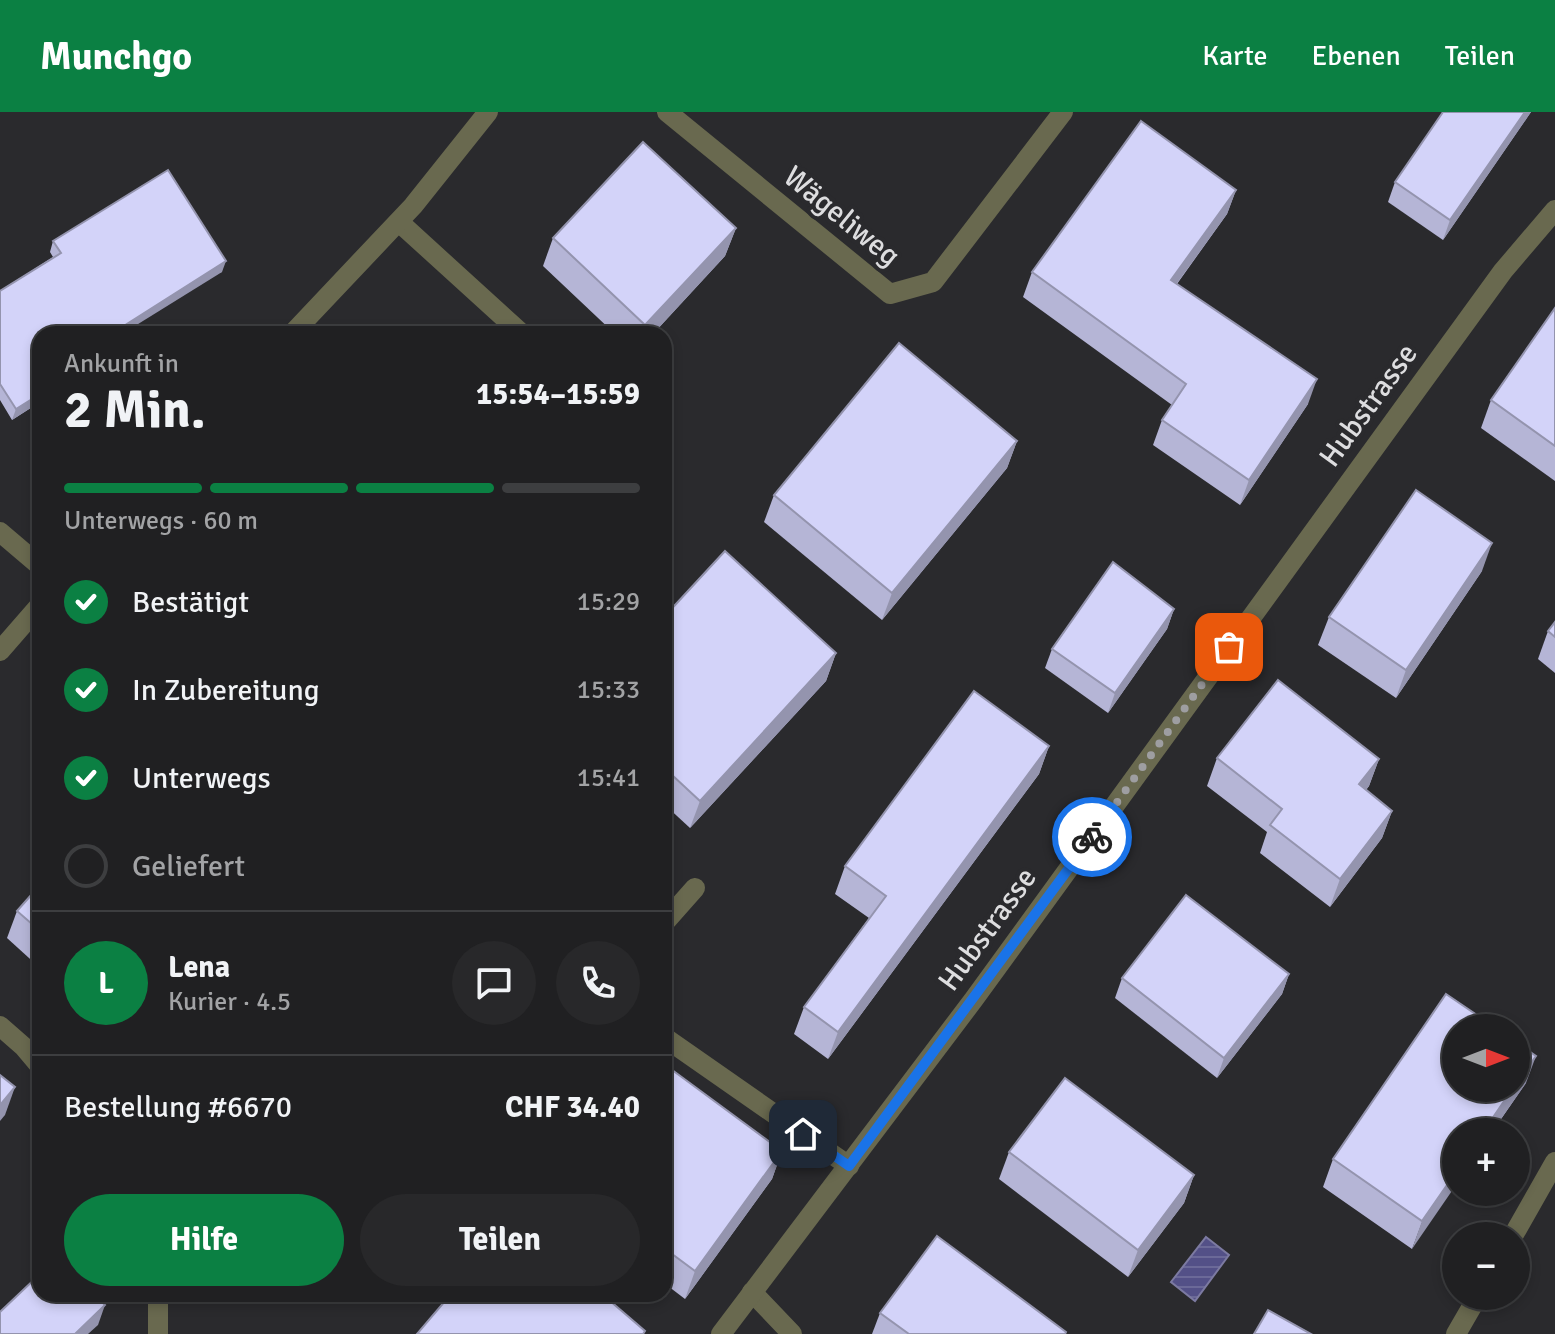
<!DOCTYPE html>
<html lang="de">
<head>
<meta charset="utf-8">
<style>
  body { margin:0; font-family:Signika,sans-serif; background:#28282a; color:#f1f3f6; height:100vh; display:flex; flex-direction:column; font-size:30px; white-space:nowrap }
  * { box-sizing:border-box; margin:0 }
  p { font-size:26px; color:#a2a3a5 }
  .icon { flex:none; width:44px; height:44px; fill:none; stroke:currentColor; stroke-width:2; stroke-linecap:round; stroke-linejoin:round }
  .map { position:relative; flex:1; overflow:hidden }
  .details { position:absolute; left:32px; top:214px; width:640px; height:976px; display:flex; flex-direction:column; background:#202022; border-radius:24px; box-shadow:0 4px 12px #0003,0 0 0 2px #3d3e40 }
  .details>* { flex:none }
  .needle { width:52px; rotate:90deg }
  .fabs { position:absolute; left:1442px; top:902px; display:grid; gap:16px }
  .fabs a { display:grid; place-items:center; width:88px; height:88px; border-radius:50%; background:#202022; box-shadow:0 4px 12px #0003,0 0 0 2px #3d3e40; font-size:40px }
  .pin { position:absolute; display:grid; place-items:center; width:68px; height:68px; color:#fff; margin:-34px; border-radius:16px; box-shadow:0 4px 12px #0006 }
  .courier { position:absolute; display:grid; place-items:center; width:80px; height:80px; margin:-40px; border:6px solid #1a73e8; border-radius:50%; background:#fff; color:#222; box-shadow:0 2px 10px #0007 }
  .head em { font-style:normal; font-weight:700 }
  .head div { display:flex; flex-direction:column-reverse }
  .head { display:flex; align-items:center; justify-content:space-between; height:136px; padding:0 32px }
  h1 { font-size:52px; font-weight:700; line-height:60px }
  .bar { display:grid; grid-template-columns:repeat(4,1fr); gap:12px 8px; align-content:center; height:96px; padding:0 32px }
  .bar i { height:10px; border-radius:6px; background:#3d3e40 }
  .bar .on { background:#0b8043 }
  .bar p { grid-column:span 4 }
  .line { display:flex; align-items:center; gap:20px; padding:0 32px; border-top:2px solid #3d3e40 }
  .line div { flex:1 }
  .round { display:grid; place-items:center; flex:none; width:84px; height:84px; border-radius:42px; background:#28282a }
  ol { padding:0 32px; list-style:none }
  li { display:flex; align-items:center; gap:24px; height:88px }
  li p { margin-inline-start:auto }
  li .icon { padding:8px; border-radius:50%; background:#0b8043; color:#fff; stroke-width:4 }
  li:last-child { color:#a2a3a5 }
  li i { width:44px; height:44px; border:4px solid #3d3e40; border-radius:50% }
  .primary-button { display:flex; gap:16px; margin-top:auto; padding:16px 32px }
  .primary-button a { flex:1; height:92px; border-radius:48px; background:#0b8043; color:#fff; font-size:32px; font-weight:700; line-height:92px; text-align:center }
  .primary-button a+a { background:#28282a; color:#f1f3f6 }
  header { display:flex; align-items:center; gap:48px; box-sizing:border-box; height:112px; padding:0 40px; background:#0b8043; color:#fff }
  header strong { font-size:38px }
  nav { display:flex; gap:44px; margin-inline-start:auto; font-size:28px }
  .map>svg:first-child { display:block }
</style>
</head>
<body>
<header>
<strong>Munchgo</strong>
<nav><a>Karte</a><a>Ebenen</a><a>Teilen</a></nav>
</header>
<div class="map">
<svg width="1555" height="1222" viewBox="0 0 1555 1222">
  <defs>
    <pattern id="water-rules" width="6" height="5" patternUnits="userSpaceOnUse" patternTransform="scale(2)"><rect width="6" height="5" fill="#535087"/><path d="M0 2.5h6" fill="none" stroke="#6b6998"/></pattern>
  </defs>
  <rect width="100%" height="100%" fill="#2a2a2d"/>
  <polygon fill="url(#water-rules)" stroke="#7c7aa1" stroke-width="2" points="1206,1125 1229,1143 1195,1189 1171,1170"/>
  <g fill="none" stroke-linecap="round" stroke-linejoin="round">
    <g stroke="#69694f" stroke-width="20">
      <polyline points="667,0 890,182 933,170 1063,0"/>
      <polyline points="399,110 522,222"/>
      <polyline points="292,222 413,94 488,0"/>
      <polyline points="0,420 40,454"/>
      <polyline points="0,539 40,493"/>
      <polyline points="664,811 695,776"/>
      <polyline points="0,914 24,935 40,954"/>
      <polyline points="664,925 849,1054"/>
      <polyline points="1513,1124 1555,1050"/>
      <polyline points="752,1180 792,1222"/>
      <polyline points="158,1182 158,1222"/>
      <polyline points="721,1222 974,887 1503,159 1555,98"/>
      <polyline points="1456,1222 1478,1184"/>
    </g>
  </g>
  <g fill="#b5b5d6">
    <polygon points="1443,0 1531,0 1443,128 1388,90 1395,70"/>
    <polygon points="1236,78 1227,102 1177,172 1308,292 1240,393 1153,333 1162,308 1172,293 1023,185 1032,160"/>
    <polygon points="736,116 725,144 653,222 615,222 543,154 553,126"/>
    <polygon points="53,129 222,160 40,222 40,290 12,308 0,288 0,179 53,145 50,140"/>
    <polygon points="1555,196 1555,369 1481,316 1491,288"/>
    <polygon points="1017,329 1007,356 882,508 764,410 774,383"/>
    <polygon points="1482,459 1396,586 1318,533 1329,505"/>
    <polygon points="1174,497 1167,517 1108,601 1045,556 1052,537"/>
    <polygon points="664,505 836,541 826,569 690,716 664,692"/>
    <polygon points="1555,510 1555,561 1538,547 1548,519"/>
    <polygon points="1049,634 1039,662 828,947 794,922 804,895 869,806 835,782 845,754"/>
    <polygon points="1217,646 1379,647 1369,674 1366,678 1392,699 1382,726 1330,795 1260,741 1267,720 1207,674"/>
    <polygon points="40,773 40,856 7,826 17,799"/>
    <polygon points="1289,862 1282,882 1217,966 1115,886 1122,866"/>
    <polygon points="664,952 782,1039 772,1067 685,1187 664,1171"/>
    <polygon points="1526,971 1492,1020 1456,1020 1412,1137 1323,1075 1333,1047"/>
    <polygon points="1009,1040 1194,1063 1184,1091 1128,1165 999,1067"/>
    <polygon points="880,1201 1065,1222 872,1222"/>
  </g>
  <g fill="#9494ae">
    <polygon points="1525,0 1531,0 1443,128 1450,108"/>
    <polygon points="1236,78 1227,102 1162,192 1171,168"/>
    <polygon points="736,116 725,144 653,222 642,222 645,213"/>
    <polygon points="226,149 222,160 122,222 110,222"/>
    <polygon points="1317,267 1308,292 1240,393 1249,368"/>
    <polygon points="40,282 40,290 12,308 16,297"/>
    <polygon points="1017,329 1007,356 882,508 892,481"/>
    <polygon points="1492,431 1482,459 1396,586 1406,558"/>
    <polygon points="1174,497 1167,517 1108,601 1115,581"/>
    <polygon points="836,541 826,569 690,716 700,689"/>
    <polygon points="1049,634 1039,662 828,947 838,920"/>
    <polygon points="1379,647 1369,674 1349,700 1359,672"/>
    <polygon points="672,663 664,686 664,673"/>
    <polygon points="1392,699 1382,726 1330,795 1340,767"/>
    <polygon points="1289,862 1282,882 1217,966 1224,946"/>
    <polygon points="1536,944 1526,971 1492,1020 1483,1020 1513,976 1516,976 1516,972"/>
    <polygon points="15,975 5,1003 0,1009 0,993"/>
    <polygon points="782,1039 772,1067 685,1187 695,1159"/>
    <polygon points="1456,1060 1456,1073 1412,1137 1422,1109"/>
    <polygon points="1194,1063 1184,1091 1128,1165 1138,1138"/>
    <polygon points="105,1193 98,1213 88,1222 75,1222"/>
  </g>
  <g fill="#d3d3f9" stroke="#9494ae" stroke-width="2">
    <polygon points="1443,0 1525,0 1450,108 1395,70"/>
    <polygon points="1141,9 1236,78 1171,168 1317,267 1249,368 1162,308 1186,272 1032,160"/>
    <polygon points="643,30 736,116 645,213 553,126"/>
    <polygon points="168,58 226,149 111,222 40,222 40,282 16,297 0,272 0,179 61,141 53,129"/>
    <polygon points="1555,196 1555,334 1491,288"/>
    <polygon points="899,231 1017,329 892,481 774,383"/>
    <polygon points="1416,378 1492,431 1406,558 1329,505"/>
    <polygon points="725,439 836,541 700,689 672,663 664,673 664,505"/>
    <polygon points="1113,450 1174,497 1115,581 1052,537"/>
    <polygon points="1555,510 1555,525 1548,519"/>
    <polygon points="1278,568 1379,647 1359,672 1392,699 1340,767 1270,713 1282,697 1217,646"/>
    <polygon points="974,579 1049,634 838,920 804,895 886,784 845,754"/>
    <polygon points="40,773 40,819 17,799"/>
    <polygon points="1186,783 1289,862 1224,946 1122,866"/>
    <polygon points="1446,882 1496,916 1456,916 1456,976 1513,976 1483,1020 1456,1020 1456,1060 1422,1109 1333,1047"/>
    <polygon points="1516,930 1536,944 1516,972"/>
    <polygon points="664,952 782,1039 695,1159 664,1136"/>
    <polygon points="0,963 15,975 0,993"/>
    <polygon points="1065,966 1194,1063 1138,1138 1009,1040"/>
    <polygon points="937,1124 1066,1220 1065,1222 909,1222 880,1201"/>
    <polygon points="40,1162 40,1182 94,1182 105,1193 75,1222 0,1222 0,1200"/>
    <polygon points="451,1182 602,1182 645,1219 643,1222 417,1222"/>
    <polygon points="1268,1198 1311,1222 1254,1222"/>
  </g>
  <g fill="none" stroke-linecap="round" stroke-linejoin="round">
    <polyline stroke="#9e9ea1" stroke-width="8" stroke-dasharray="0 14.4" points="1092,725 1229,535"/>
    <polyline stroke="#1a73e8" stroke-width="10" points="803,1022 849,1054 1092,725"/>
  </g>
  <g text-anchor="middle" stroke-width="8" stroke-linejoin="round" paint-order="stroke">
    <g font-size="30" fill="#dddddf" stroke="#2a2a2d">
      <text transform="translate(842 104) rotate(39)" y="10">Wägeliweg</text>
      <text transform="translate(1368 293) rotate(-54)" y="10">Hubstrasse</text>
      <text transform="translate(987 817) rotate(-54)" y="10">Hubstrasse</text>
    </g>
  </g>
</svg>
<div class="fabs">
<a><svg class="needle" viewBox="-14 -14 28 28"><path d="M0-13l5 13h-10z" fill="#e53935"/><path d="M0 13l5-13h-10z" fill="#a2a3a5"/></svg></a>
<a>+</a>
<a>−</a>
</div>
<div class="pin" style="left:1229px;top:535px;background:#ea580c"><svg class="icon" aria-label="bag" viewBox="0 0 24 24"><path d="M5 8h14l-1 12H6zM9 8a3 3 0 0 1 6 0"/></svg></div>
<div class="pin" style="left:803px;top:1022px;background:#1f2937"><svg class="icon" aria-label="home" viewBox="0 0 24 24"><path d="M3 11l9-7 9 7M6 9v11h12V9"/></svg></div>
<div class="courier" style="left:1092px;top:725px"><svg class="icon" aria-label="bike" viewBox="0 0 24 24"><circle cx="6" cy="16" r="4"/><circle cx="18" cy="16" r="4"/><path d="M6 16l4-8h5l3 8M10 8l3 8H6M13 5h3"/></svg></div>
<section class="details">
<div class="head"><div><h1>2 Min.</h1><p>Ankunft in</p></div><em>15:54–15:59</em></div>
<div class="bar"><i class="on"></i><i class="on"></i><i class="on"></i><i></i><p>Unterwegs · 60 m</p></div>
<ol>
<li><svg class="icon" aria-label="check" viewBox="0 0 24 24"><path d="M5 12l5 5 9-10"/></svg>Bestätigt<p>15:29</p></li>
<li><svg class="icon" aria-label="check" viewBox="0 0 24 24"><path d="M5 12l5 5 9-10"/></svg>In Zubereitung<p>15:33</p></li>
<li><svg class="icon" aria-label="check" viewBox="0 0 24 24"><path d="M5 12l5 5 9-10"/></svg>Unterwegs<p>15:41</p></li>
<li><i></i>Geliefert</li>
</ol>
<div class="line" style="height:144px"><b class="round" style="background:#0b8043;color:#fff">L</b><div><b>Lena</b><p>Kurier · 4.5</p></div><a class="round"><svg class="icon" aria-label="chat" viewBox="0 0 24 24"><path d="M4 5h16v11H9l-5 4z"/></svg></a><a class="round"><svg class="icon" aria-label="phone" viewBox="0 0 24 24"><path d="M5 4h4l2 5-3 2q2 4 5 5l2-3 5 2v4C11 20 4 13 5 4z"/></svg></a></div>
<div class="line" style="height:104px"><div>Bestellung #6670</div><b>CHF 34.40</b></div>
<div class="primary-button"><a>Hilfe</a><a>Teilen</a></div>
</section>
</div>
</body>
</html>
